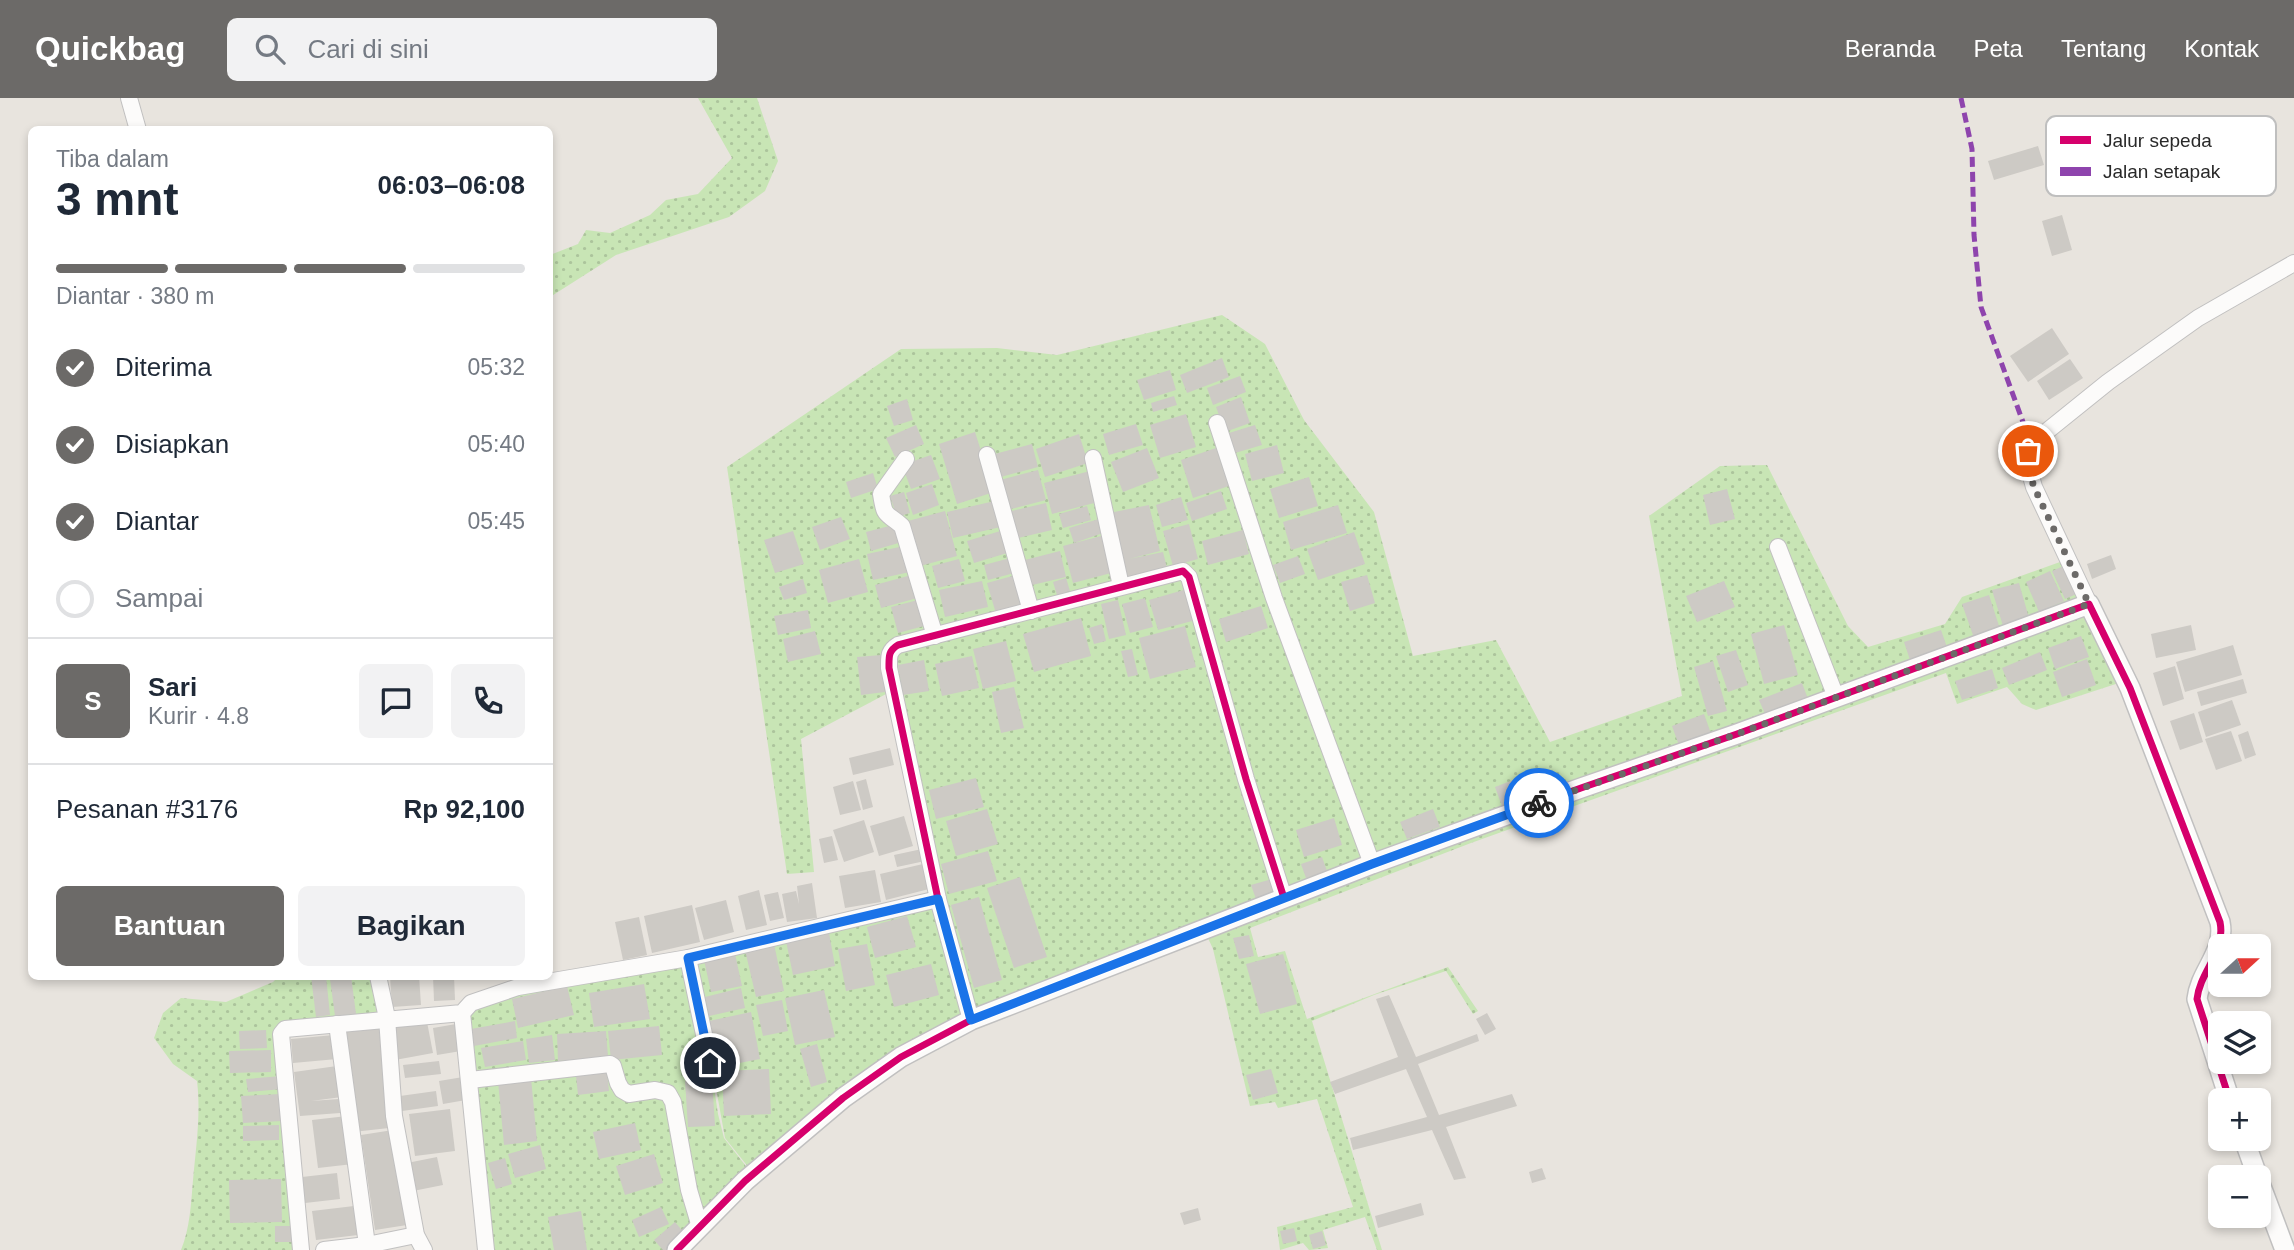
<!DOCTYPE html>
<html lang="id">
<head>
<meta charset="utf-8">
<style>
  body { margin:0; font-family:Helvetica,sans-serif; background:#f2f2f3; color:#1f2937; height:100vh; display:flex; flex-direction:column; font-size:26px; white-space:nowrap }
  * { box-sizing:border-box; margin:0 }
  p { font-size:23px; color:#747a83 }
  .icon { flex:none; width:38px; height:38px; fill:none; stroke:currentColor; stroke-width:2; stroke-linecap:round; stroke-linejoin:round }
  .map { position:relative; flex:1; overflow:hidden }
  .drawer { position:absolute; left:28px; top:28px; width:525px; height:854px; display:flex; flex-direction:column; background:#fff; border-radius:10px; box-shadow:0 4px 10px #0003 }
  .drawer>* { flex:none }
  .needle { width:46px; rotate:69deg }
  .buttons { position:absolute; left:2208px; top:836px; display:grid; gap:14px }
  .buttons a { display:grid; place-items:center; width:63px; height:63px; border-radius:10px; background:#fff; box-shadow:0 4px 10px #0003; font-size:35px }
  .pin { position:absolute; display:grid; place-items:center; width:60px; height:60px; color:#fff; margin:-30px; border:4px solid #fff; border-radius:50%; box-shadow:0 2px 7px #0007 }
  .courier { position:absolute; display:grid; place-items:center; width:70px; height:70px; margin:-35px; border:5px solid #1a73e8; border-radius:50%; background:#fff; color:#222; box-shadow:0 2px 9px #0007 }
  .overview em { font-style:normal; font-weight:600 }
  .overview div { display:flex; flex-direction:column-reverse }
  .overview { display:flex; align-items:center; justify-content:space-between; height:119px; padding:0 28px }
  h1 { font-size:46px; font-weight:600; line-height:52px }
  .bar { display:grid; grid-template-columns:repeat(4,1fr); gap:10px 7px; align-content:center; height:84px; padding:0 28px }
  .bar i { height:9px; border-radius:5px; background:#e0e1e3 }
  .bar .on { background:#6c6a68 }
  .bar p { grid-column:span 4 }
  .line { display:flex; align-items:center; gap:18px; padding:0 28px; border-top:2px solid #e0e1e3 }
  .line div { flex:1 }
  .round { display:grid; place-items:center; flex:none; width:74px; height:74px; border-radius:10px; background:#f2f2f3 }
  ol { padding:0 28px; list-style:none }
  li { display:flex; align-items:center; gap:21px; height:77px }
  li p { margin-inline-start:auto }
  li .icon { padding:7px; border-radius:50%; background:#6c6a68; color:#fff; stroke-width:4 }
  li:last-child { color:#747a83 }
  li i { width:38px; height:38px; border:4px solid #e0e1e3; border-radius:50% }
  .button { display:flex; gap:14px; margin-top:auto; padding:14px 28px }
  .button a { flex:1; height:80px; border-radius:10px; background:#6c6a68; color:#fff; font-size:28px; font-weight:600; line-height:80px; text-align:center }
  .button a+a { background:#f2f2f3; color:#1f2937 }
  header { display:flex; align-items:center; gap:42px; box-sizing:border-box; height:98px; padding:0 35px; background:#6c6a68; color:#fff }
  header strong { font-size:33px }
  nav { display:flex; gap:38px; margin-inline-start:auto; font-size:24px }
  .search { width:490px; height:63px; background:#f2f2f3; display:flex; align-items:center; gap:18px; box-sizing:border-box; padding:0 24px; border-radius:10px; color:#747a83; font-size:26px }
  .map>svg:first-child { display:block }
</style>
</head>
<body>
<header>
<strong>Quickbag</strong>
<div class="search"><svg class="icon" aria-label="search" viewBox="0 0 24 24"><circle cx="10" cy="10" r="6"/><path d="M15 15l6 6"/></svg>Cari di sini</div>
<nav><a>Beranda</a><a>Peta</a><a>Tentang</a><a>Kontak</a></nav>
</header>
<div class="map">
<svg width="2294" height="1152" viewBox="0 0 2294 1152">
  <defs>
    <pattern id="grass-dots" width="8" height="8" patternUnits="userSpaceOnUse" patternTransform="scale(1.75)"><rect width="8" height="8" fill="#c8e5b5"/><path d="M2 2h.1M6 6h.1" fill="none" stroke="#acc49c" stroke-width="1.8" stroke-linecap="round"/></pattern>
  </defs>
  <rect width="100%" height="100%" fill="#e8e4de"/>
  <g fill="url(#grass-dots)">
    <polygon points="698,0 757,0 778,63 765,93 729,119 616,157 550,199 550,157 578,146 586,132 610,135 650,117 666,102 698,96 732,60"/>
    <polygon points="1222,217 1265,246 1304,322 1374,414 1413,558 1496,542 1550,644 1682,598 1649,418 1720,368 1767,367 1848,528 1868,549 1945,526 1962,499 2060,464 2125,583 2036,612 2022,606 2007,589 1957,606 1946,575 1471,745 1250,830 1258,859 1285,853 1307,921 1448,869 1478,913 1473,916 1446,873 1374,897 1312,923 1382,1152 1377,1152 1365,1119 1323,1132 1328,1150 1309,1152 1303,1145 1280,1152 1277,1129 1353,1109 1317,1001 1278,1010 1275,1004 1250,1008 1213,851 1203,829 975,913 888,595 801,641 814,774 787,776 727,369 901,251 997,250 1057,257"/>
    <polygon points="940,799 970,920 895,961 757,1080 725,1040 705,929 718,1016 724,1040 756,1081 680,1152 489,1152 489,1092 474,987 461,912 486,898"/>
    <path d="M278,879H379L385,921L289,928L299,1152H181C190,1130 191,1106 193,1082C196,1049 201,1016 197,983L173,966L154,940L163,915L181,900L226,904L273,884Z"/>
  </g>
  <g fill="#cdcac5">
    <polygon points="2038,48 2044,67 1994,82 1988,63"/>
    <polygon points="2062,117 2072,152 2052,158 2042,123"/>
    <polygon points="2052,230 2069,256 2028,284 2010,258"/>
    <polygon points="1222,260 1229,279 1187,295 1180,277"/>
    <polygon points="2070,261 2083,280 2049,302 2037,283"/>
    <polygon points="1170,272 1176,292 1144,302 1137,282"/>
    <polygon points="1240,278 1246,294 1213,307 1207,290"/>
    <polygon points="1174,298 1177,307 1153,314 1151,305"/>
    <polygon points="1241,299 1250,325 1225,334 1216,309"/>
    <polygon points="907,301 913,322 894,328 887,308"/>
    <polygon points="1186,316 1196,349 1160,360 1150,327"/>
    <polygon points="1136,326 1143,347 1109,357 1103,336"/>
    <polygon points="916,327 924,346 895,359 886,340"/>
    <polygon points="1255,327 1262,347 1235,355 1229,335"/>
    <polygon points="975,334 994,394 957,406 939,346"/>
    <polygon points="1079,336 1088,365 1045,379 1036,351"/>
    <polygon points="1032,346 1038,369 997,380 991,357"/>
    <polygon points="1277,347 1284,375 1252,383 1245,356"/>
    <polygon points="1147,350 1159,380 1123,394 1111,364"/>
    <polygon points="1216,350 1229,388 1193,400 1181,362"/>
    <polygon points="931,357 940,381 911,391 902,367"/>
    <polygon points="1038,372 1046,402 1007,412 1000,382"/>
    <polygon points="1090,373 1098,404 1052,416 1044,385"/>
    <polygon points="873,375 878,391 851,400 846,384"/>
    <polygon points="1309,379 1318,408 1279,420 1270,391"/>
    <polygon points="932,386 939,407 913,417 906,395"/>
    <polygon points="1727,391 1735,421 1710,427 1703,397"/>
    <polygon points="1221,393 1227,411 1192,423 1186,405"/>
    <polygon points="904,394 910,415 897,419 890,398"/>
    <polygon points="1181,399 1188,422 1162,429 1156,407"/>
    <polygon points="999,402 1005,428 953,440 947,414"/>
    <polygon points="1046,405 1052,432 1014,441 1007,414"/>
    <polygon points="1149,407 1160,453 1129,461 1163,454 1168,474 1125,482 1109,415"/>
    <polygon points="1338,407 1347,435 1291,452 1283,424"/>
    <polygon points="1087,408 1091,422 1063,430 1059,416"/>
    <polygon points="945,413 957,458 920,468 908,423"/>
    <polygon points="841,419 850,441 820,452 812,429"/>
    <polygon points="1102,420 1106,434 1074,445 1069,430"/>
    <polygon points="897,426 902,444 871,453 866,434"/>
    <polygon points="1189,426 1198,461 1173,468 1163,433"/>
    <polygon points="1007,431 1014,453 974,465 967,443"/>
    <polygon points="1243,432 1249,456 1208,467 1202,443"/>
    <polygon points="793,433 804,466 775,475 764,442"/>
    <polygon points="1354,434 1365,466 1318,482 1307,451"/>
    <polygon points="1105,437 1115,474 1073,485 1063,448"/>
    <polygon points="904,448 910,474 873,482 867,456"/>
    <polygon points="1060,453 1066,479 1028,488 1021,463"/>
    <polygon points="2111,457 2116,471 2092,481 2087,466"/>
    <polygon points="1298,458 1305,476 1280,485 1273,467"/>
    <polygon points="1014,459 1018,474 988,482 984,467"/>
    <polygon points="859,461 868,494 828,505 819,472"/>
    <polygon points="959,461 965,483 938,490 932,468"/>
    <polygon points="2068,466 2081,494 2065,501 2052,473"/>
    <polygon points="2050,473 2064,503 2039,514 2026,484"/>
    <polygon points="915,476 921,499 881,510 875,487"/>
    <polygon points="1020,476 1029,509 997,519 987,485"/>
    <polygon points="1367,477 1375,505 1350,513 1341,484"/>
    <polygon points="1066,480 1070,493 1057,497 1053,484"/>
    <polygon points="803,481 807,495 784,502 779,489"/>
    <polygon points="982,483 988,509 945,519 939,492"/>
    <polygon points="1724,483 1735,509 1697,524 1686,498"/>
    <polygon points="2019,485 2029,520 2003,528 1992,492"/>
    <polygon points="1187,491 1196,522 1158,532 1149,502"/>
    <polygon points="1989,497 2000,531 1974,540 1962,506"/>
    <polygon points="1145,500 1153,529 1130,535 1122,506"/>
    <polygon points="918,502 924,528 898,535 891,509"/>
    <polygon points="1118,502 1126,537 1109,541 1101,506"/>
    <polygon points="1261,508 1268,530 1226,544 1219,521"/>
    <polygon points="808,512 811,530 778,537 774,518"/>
    <polygon points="1081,520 1091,558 1034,574 1023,536"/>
    <polygon points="1102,526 1106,543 1094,546 1089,530"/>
    <polygon points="1784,527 1798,577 1764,586 1751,536"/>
    <polygon points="2191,527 2196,552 2156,560 2151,536"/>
    <polygon points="1185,528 1196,569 1150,581 1139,540"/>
    <polygon points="1941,532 1948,552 1911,565 1904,544"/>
    <polygon points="815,533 821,556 788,564 783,541"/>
    <polygon points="2081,538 2089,559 2055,571 2048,550"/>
    <polygon points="1006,543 1016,583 983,591 973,551"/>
    <polygon points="2233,547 2242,577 2185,594 2176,564"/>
    <polygon points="1132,551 1138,577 1128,579 1121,553"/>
    <polygon points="1736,552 1748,587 1728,594 1716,558"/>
    <polygon points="2040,554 2047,572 2009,587 2002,570"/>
    <polygon points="881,557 885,594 861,597 857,559"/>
    <polygon points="972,558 979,590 942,598 935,566"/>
    <polygon points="2087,561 2096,587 2062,599 2053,574"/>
    <polygon points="924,562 929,593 903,597 898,567"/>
    <polygon points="1713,563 1727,613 1708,618 1694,569"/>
    <polygon points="2175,568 2184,601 2163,608 2153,575"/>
    <polygon points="1992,571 1998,590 1962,602 1955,583"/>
    <polygon points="2243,581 2247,595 2201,608 2197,594"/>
    <polygon points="1802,585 1808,601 1766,618 1759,602"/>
    <polygon points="1014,589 1024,630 1001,635 992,594"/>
    <polygon points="2232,602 2241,627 2206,639 2198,614"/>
    <polygon points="2194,615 2203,644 2180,652 2170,623"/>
    <polygon points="1704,616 1713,641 1681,653 1672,628"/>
    <polygon points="2231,633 2242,663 2216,672 2205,641"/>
    <polygon points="2248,633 2256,657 2245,661 2238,637"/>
    <polygon points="890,650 894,667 853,677 849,660"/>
    <polygon points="1544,670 1552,692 1503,711 1495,689"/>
    <polygon points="976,680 984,709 936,721 929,692"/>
    <polygon points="866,681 873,709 863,712 856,684"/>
    <polygon points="853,683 861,712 840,717 833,689"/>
    <polygon points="987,711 998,746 956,758 946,723"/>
    <polygon points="1433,711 1440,729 1407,741 1400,724"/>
    <polygon points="904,718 913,748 879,758 870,728"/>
    <polygon points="1334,720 1342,747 1304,759 1296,732"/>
    <polygon points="864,722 874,754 844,764 833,732"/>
    <polygon points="832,738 838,762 824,765 819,741"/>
    <polygon points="922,751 925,763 897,769 894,757"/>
    <polygon points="988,753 997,783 949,796 941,766"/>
    <polygon points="1322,759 1327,773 1306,780 1301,766"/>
    <polygon points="923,766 929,791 886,802 880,776"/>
    <polygon points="875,772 881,804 845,810 839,778"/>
    <polygon points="1020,779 1047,859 1014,870 987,790"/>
    <polygon points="1275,780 1279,794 1256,801 1251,787"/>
    <polygon points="812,785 817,820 787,824 782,796 796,793 799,806 797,788"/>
    <polygon points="759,792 767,827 746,832 738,798"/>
    <polygon points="778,794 784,820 770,823 764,797"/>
    <polygon points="979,799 1002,882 974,890 951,807"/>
    <polygon points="726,802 734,834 704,842 695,810"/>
    <polygon points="692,807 700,844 652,855 644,818"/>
    <polygon points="907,818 916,849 875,860 867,829"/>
    <polygon points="639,819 647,857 623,862 615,824"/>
    <polygon points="829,835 835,868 793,877 786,843"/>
    <polygon points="1249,837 1254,858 1239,861 1233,840"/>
    <polygon points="774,846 784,893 756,899 745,852"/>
    <polygon points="867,846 875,887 846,893 838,851"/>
    <polygon points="735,856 742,888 711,894 704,862"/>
    <polygon points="1283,856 1297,906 1260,916 1246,866"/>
    <polygon points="931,866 939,897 894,909 886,877"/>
    <polygon points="311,878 326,878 330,917 316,919"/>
    <polygon points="351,878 356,916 335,918 330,881"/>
    <polygon points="390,878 419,878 421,907 392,909"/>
    <polygon points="433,878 454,878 455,902 434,903"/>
    <polygon points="644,886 650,921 594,929 589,895"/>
    <polygon points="567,888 574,917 518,930 512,901"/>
    <polygon points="741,890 745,910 709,918 705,899"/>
    <polygon points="824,892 835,939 795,947 785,900"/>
    <polygon points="1389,897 1416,959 1477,936 1479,943 1418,966 1439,1017 1512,996 1517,1008 1446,1029 1466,1080 1454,1082 1432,1032 1353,1052 1350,1040 1427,1019 1406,971 1335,996 1330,984 1398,959 1376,901"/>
    <polygon points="782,902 788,933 763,938 756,907"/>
    <polygon points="751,914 760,961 719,969 709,923"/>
    <polygon points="1487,915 1496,931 1485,937 1476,921"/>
    <polygon points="515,923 517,940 474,948 471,931"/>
    <polygon points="427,924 433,955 395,962 389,930"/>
    <polygon points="456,926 461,953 437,957 433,930"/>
    <polygon points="659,928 662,957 611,962 608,933"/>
    <polygon points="379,929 389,1030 353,1034 343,932"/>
    <polygon points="266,932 267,950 240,951 239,933"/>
    <polygon points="606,933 608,959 558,963 557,936"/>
    <polygon points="334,937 337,961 293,965 291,941"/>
    <polygon points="552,937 555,962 529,965 526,941"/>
    <polygon points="523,943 526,962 485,969 481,950"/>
    <polygon points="817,946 827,984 811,989 800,951"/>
    <polygon points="271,952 271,974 230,975 229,953"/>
    <polygon points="439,963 441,976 405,980 403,967"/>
    <polygon points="337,968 342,999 311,1003 339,1001 340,1015 300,1018 294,974"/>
    <polygon points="769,971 771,1016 724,1018 722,973"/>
    <polygon points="1271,971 1278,995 1253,1002 1246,977"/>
    <polygon points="607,974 609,993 578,997 576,978"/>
    <polygon points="282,978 283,991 248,994 246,981"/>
    <polygon points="463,979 466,1002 443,1006 439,983"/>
    <polygon points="531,980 537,1043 504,1047 498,983"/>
    <polygon points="712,981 715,1028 688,1029 685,983"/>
    <polygon points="436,993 438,1008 402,1013 400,998"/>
    <polygon points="281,996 282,1023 243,1025 241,998"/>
    <polygon points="450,1011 455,1053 415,1058 409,1016"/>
    <polygon points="347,1018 353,1066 318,1070 312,1022"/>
    <polygon points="635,1025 641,1052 599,1061 593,1034"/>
    <polygon points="279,1027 279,1042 243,1043 243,1028"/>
    <polygon points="393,1032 407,1127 375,1132 361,1037"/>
    <polygon points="540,1047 546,1071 515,1080 508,1056"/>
    <polygon points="654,1056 663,1085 625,1097 616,1068"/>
    <polygon points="437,1059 443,1087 413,1093 407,1065"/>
    <polygon points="505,1060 512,1086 496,1091 488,1065"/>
    <polygon points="1542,1070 1546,1081 1532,1085 1529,1074"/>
    <polygon points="337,1075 340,1101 305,1105 302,1079"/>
    <polygon points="281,1081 282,1124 230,1125 229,1082"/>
    <polygon points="1421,1105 1424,1117 1378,1130 1375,1118"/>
    <polygon points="354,1108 358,1137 316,1142 312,1113"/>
    <polygon points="661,1109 669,1126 639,1139 632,1122"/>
    <polygon points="1198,1110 1201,1122 1184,1127 1180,1115"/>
    <polygon points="581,1113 587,1152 554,1152 548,1119"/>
    <polygon points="675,1124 686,1137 668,1152 663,1152 654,1142"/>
    <rect x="275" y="1128" width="20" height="16"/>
    <polygon points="1294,1130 1297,1143 1283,1146 1280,1133"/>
    <polygon points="1322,1133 1326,1147 1313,1151 1309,1137"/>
  </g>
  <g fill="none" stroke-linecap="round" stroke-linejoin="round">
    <g stroke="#c1c0c0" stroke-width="18">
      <g id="minor">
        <polyline points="129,0 138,32"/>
        <polyline points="1217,325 1274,500 1372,766"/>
        <polyline points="987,357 1031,513"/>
        <polyline points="1093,360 1121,488"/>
        <path d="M906,361L881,396C885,421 885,413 902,428L935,538"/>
        <polyline points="1778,449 1836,599"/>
        <path d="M2089,506L2034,389C2030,374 2024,360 2031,346L2108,284L2198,220L2294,165"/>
        <polyline points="688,860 710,965"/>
        <polyline points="378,878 387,920 394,1018 416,1137 424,1152"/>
        <polyline points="462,915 486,1152"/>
        <path d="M971,922L938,801L889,570C889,559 888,553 898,547L1183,473L1189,479L1246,681L1284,800"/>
        <polyline points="337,926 367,1147"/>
        <polyline points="470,982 610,966 613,968 618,985 622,992 629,996 655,992 668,995 673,1004 689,1092 700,1129"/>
        <polyline points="301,1152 281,936 285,931 462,915 471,905 518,889 688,860 938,801"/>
        <polyline points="324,1152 367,1147 416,1137"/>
      </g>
    </g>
    <g stroke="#c1c0c0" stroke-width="22">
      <g id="tertiary">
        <polyline points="2244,1041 2258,1080"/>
        <polyline points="2259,1083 2285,1152"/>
        <path d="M677,1152L745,1083L843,1000L901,959L971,922L1372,766L1581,690L1737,636L2089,506L2130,590L2220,824C2226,854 2200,873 2197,901L2230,1003"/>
      </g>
    </g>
    <use href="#minor" stroke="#fcfbfa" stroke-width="16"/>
    <use href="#tertiary" stroke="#fcfbfa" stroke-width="19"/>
    <polyline stroke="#8e44ad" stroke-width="5" stroke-dasharray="10 5" stroke-linecap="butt" points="1961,0 1972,51 1974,137 1981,209 2031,346"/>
    <g stroke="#fff" stroke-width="11">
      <g id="cycleway">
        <path d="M971,922L938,801L889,570C889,559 888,553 898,547L1183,473L1189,479L1246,681L1284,800"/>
        <path d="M677,1152L745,1083L843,1000L901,959L971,922L1372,766L1581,690L1737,636L2089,506L2130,590L2220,824C2226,854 2200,873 2197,901L2230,1003"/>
      </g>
    </g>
    <use href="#cycleway" stroke="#d6006c" stroke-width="7"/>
  </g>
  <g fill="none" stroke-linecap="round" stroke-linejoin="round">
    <polyline stroke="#6c6a68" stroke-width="7" stroke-dasharray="0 12.6" points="1539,705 1737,636 2089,506 2034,389 2028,369 2028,353"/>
    <polyline stroke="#1a73e8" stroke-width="9" points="710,965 688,860 938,801 971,922 1372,766 1539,705"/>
  </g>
  <rect x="2046" y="18" width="230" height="80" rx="10" fill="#fff" stroke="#bfbfbf" stroke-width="2"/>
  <rect x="2060" y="38" width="31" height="8" fill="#d6006c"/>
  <rect x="2060" y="69" width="31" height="9" fill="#8e44ad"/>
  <g font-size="19" fill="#292929">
    <text x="2103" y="49">Jalur sepeda</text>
    <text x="2103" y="80">Jalan setapak</text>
  </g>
</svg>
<div class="buttons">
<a><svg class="needle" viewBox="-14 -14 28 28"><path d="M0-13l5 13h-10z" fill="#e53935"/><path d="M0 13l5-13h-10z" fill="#747a83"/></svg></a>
<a><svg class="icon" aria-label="layers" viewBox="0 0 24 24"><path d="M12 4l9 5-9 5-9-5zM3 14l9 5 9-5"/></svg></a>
<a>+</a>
<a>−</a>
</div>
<div class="pin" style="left:2028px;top:353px;background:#ea580c"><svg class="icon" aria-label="bag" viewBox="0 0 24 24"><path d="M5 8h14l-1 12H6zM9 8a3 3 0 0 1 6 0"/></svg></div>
<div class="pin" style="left:710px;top:965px;background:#1f2937"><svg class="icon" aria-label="home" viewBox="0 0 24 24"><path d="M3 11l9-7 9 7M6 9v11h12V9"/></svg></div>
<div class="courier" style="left:1539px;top:705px"><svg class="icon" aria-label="bike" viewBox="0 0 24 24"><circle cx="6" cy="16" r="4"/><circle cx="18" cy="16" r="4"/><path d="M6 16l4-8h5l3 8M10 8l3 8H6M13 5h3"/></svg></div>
<section class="drawer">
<div class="overview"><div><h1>3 mnt</h1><p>Tiba dalam</p></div><em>06:03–06:08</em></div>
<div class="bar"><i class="on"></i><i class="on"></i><i class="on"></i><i></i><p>Diantar · 380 m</p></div>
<ol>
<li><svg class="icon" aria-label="check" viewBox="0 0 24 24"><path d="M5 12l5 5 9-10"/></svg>Diterima<p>05:32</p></li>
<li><svg class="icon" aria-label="check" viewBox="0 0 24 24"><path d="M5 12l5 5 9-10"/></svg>Disiapkan<p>05:40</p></li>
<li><svg class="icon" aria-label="check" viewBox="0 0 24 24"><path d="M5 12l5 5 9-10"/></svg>Diantar<p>05:45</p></li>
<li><i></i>Sampai</li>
</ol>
<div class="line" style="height:126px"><b class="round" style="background:#6c6a68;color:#fff">S</b><div><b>Sari</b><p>Kurir · 4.8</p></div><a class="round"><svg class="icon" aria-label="chat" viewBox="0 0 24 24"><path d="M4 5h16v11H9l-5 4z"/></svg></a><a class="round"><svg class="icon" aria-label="phone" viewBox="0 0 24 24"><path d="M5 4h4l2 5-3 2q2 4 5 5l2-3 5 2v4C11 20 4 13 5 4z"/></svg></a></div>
<div class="line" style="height:91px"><div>Pesanan #3176</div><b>Rp 92,100</b></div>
<div class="button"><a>Bantuan</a><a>Bagikan</a></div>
</section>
</div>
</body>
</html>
